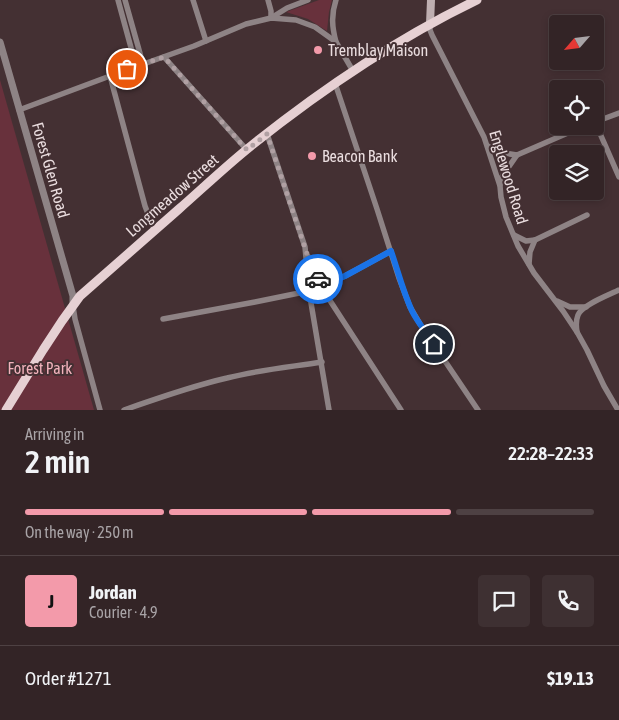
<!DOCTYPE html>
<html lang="en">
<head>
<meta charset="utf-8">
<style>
  body { margin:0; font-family:"Asap Condensed",sans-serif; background:#3e3032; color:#f1f3f6; height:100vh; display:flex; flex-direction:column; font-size:19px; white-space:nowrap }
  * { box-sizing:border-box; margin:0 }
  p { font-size:16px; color:#a9a4a7 }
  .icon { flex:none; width:28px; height:28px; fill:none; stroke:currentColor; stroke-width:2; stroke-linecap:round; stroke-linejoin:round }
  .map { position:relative; height:410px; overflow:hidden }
  .drawer { display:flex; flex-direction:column; background:#332426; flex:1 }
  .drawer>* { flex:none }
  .needle { width:32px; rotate:242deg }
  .controls { position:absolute; left:549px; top:15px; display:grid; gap:10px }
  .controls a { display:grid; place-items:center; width:55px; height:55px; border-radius:5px; background:#332426; box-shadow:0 2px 8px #0003,0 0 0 1px #4e4143; font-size:25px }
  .pin { position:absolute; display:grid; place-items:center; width:42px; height:42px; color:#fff; margin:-21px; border:2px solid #fff; border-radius:50%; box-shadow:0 1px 5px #0007 }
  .courier { position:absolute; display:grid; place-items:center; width:50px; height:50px; margin:-25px; border:4px solid #1a73e8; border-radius:50%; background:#fff; color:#222; box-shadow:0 1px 6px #0007 }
  .head em { font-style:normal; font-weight:600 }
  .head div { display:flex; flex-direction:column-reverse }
  .head { display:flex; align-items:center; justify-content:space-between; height:85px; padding:0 25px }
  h1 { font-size:32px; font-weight:600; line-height:38px }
  .bar { display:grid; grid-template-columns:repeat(4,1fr); gap:8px 5px; align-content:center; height:60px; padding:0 25px }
  .bar i { height:6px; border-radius:4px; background:#4e4143 }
  .bar .selected { background:#f39aaa }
  .bar p { grid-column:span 4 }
  .line { display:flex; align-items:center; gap:12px; padding:0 25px; border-top:1px solid #4e4143 }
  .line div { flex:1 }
  .round { display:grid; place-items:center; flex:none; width:52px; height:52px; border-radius:5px; background:#3e3032 }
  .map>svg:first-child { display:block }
</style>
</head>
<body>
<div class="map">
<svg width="619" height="410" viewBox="0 0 619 410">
  <rect width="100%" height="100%" fill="#443033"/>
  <g fill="#68313c">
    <polygon points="319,0 332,0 329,12 327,31 308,19 286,12"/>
    <polygon points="0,80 94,410 0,410"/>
  </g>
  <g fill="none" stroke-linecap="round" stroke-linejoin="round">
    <g stroke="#8e8385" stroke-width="5.5">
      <polyline points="118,0 136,66"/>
      <polyline points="125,0 143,64"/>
      <polyline points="193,0 206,41"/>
      <polyline points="268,0 271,11 271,18"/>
      <polyline points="271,18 287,8 308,0"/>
      <polyline points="430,24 430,30 432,35 484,137 500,186 501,197 506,217 518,246 534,273 563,311 577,332 587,350 604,386 618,410"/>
      <path d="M336,42C332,27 331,15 336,0"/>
      <polyline points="164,57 247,150"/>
      <polyline points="110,76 145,206 152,224 155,230"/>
      <polyline points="335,83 377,209 399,278 410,307 420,324 478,410"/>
      <polyline points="19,110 110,76 194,46 246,24 271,18 296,20 315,27 336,42 353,71"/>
      <polyline points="595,122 619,177"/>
      <polyline points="595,122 619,113"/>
      <polyline points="267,134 305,247 309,291 329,410"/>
      <path d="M488,146C498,152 506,154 517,155L584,126"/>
      <polyline points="500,185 501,178 517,155"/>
      <polyline points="514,235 526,241 535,240"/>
      <polyline points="308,256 313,271 327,296 401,410"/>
      <polyline points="529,264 530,252 535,240 587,215"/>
      <polyline points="557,301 570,307 586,307"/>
      <polyline points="73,306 75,319 100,410"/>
      <polyline points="163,319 255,302 309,291 345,276 391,251"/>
      <path d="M577,332C576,326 576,320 578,315C582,305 609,295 619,290"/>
      <path d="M124,410C158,398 192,386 227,378C258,370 290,367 322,362"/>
    </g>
    <polyline stroke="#8e8385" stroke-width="7" points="0,42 73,296 73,306"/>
    <polyline stroke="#bfafb1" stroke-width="8" points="430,24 431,0"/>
    <path stroke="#e6d0d3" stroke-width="9" d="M6,410L43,350L62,321L80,296C113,267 146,238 179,209C203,188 226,166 251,146C321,90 396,39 477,0"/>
  </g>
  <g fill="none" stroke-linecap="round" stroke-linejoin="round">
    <polyline stroke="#b0a0a3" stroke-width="5" stroke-dasharray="0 9" points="127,69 164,57 247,150 267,134 306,251 313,271 318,279"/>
    <path stroke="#1a73e8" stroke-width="6" d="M318,279L322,286L345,276L391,251C398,271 403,292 412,311C418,323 427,333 434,344"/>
  </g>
  <g fill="#f39aaa" stroke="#443033" stroke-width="2">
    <circle cx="318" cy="50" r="5"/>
    <circle cx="312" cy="156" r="5"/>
  </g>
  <g text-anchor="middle" stroke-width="4" stroke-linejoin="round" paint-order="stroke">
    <g font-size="16" fill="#eadddf" stroke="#443033" text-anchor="start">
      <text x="328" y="56">Tremblay Maison</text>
      <text x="322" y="162">Beacon Bank</text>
    </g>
    <g font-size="16" fill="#eadddf" stroke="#443033">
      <text transform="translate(51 170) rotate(74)" y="6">Forest Glen Road</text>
      <text transform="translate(509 177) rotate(73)" y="6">Englewood Road</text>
      <text transform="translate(172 195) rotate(-41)" y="6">Longmeadow Street</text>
    </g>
    <g font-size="16" fill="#f2b2bc" stroke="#443033">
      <text x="40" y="374">Forest Park</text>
    </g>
  </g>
</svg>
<div class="controls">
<a><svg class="needle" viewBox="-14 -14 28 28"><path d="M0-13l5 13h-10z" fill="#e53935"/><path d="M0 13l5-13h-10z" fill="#a9a4a7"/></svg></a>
<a><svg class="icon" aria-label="locate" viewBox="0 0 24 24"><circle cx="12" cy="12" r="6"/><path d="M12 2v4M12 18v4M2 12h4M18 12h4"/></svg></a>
<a><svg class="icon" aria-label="layers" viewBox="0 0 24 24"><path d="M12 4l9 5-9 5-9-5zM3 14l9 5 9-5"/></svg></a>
</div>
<div class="pin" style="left:127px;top:69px;background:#ea580c"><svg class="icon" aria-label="bag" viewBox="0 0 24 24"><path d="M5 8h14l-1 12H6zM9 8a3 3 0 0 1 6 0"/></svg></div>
<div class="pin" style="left:434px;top:344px;background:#1f2937"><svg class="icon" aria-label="home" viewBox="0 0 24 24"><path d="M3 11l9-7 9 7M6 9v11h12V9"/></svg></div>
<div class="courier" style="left:318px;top:279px"><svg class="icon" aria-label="car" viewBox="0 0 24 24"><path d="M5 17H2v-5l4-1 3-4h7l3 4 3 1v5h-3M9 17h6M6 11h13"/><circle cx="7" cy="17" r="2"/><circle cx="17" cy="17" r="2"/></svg></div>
</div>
<section class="drawer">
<div class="head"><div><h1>2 min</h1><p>Arriving in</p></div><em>22:28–22:33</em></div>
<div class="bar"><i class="selected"></i><i class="selected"></i><i class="selected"></i><i></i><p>On the way · 250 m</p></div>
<div class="line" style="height:90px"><b class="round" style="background:#f39aaa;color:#111">J</b><div><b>Jordan</b><p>Courier · 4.9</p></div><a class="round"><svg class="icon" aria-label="chat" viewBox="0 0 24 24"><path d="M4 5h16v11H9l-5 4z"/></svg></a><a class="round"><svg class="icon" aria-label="phone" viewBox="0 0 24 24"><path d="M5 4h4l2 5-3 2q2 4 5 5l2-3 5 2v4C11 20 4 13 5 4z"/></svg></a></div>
<div class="line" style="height:65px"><div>Order #1271</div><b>$19.13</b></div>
</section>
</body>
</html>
